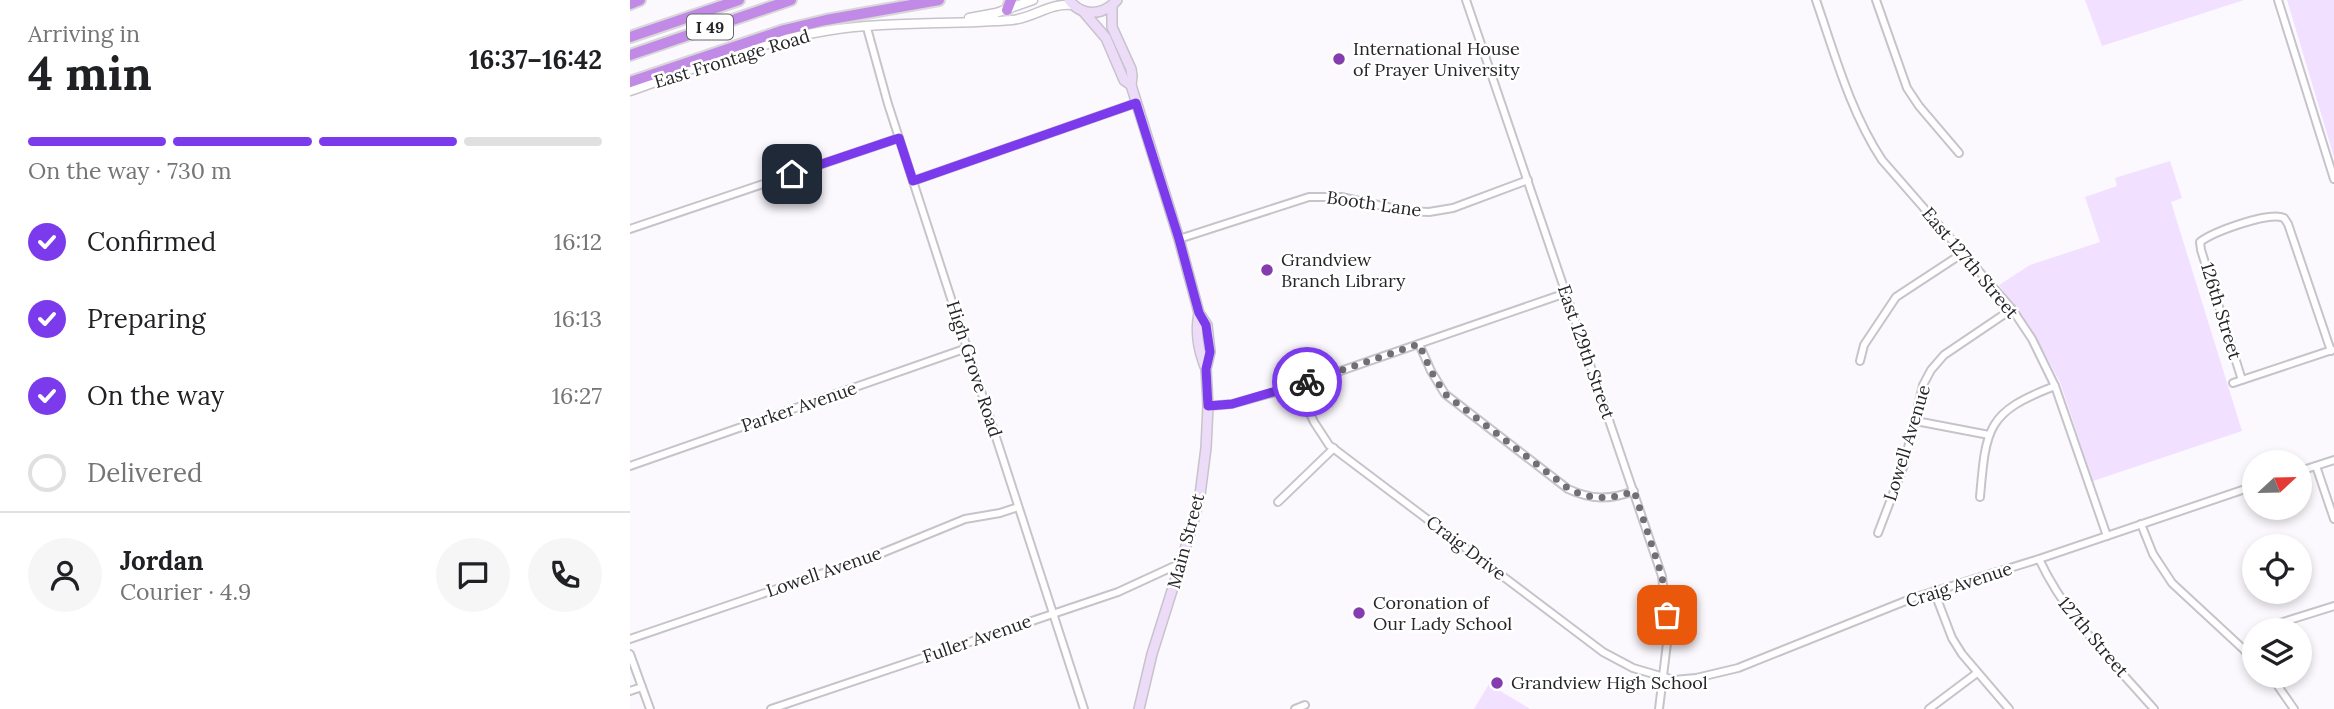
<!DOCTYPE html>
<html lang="en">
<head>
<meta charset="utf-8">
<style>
  body { margin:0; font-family:Lora,serif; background:#f6f6f6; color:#202124; height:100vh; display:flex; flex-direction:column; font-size:26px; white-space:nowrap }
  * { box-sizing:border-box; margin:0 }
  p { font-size:23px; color:#757577 }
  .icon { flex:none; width:38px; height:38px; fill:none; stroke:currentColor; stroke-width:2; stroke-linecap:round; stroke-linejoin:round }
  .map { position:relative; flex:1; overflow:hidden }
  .side { display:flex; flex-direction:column; background:#fff; width:630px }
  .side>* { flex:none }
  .needle { width:46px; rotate:68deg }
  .controls { position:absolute; left:1612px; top:450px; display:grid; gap:14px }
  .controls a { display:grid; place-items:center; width:70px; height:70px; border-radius:50%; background:#fff; box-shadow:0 4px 10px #0003; font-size:35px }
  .pin { position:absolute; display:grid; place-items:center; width:60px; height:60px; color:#fff; margin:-30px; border-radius:14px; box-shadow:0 4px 10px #0006 }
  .courier { position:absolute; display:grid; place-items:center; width:70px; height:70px; margin:-35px; border:5px solid #7c3aed; border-radius:50%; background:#fff; color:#222; box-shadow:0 2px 9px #0007 }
  .headline em { font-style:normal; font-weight:700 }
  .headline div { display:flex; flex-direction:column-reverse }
  .headline { display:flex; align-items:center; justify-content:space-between; height:119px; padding:0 28px }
  h1 { font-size:46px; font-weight:700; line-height:52px }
  .bar { display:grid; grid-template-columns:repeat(4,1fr); gap:10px 7px; align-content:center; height:84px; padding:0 28px }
  .bar i { height:9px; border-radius:5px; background:#e0e0e0 }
  .bar .selected { background:#7c3aed }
  .bar p { grid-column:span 4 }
  .line { display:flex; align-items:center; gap:18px; padding:0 28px; border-top:2px solid #e0e0e0 }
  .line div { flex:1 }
  .round { display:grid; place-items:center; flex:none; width:74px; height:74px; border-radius:37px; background:#f6f6f6 }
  ol { padding:0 28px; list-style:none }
  li { display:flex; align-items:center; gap:21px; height:77px }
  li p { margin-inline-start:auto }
  li .icon { padding:7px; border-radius:50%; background:#7c3aed; color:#fff; stroke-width:4 }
  li:last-child { color:#757577 }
  li i { width:38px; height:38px; border:4px solid #e0e0e0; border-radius:50% }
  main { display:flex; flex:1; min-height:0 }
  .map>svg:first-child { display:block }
</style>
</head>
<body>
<main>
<section class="side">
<div class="headline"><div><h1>4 min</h1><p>Arriving in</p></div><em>16:37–16:42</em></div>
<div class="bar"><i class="selected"></i><i class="selected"></i><i class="selected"></i><i></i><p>On the way · 730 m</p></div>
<ol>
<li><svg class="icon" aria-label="check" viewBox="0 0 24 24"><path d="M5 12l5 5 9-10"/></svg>Confirmed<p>16:12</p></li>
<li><svg class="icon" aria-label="check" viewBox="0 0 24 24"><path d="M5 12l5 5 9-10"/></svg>Preparing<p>16:13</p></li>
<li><svg class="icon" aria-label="check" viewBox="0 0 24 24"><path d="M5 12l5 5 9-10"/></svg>On the way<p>16:27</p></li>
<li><i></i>Delivered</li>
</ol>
<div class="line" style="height:126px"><a class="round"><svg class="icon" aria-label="person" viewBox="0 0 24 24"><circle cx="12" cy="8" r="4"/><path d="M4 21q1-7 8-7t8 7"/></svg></a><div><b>Jordan</b><p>Courier · 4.9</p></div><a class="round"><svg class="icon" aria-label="chat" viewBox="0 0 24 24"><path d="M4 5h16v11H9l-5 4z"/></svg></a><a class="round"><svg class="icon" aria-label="phone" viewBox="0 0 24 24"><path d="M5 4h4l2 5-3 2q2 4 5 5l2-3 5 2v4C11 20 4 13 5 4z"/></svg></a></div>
</section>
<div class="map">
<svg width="1704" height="709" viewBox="0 0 1704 709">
  <rect width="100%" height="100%" fill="#fcf9fe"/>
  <g fill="#f1e0ff">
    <polygon points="1455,0 1614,0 1472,46"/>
    <polygon points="1657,0 1704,0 1704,157"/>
    <polygon points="1540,161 1552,198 1541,202 1612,431 1463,481 1430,382 1409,343 1369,285 1400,265 1470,242 1455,197 1487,186 1485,178"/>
    <polygon points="859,684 900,709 844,709"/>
  </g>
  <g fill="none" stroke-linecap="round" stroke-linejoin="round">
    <g stroke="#c7c3cb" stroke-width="10">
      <g id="minor">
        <polyline points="836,0 1032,576 1038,635 1029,709"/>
        <path d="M1186,0C1205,55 1220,111 1252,160L1382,309L1402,339L1425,386L1477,536"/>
        <polyline points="1246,0 1277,88 1289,106 1329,153"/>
        <polyline points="1648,0 1704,179"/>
        <polyline points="237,28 258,104 454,709"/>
        <polyline points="283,181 506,103"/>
        <polyline points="0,229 269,138"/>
        <polyline points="549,239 679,197 711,197 776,211 799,212 823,208 898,180"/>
        <path d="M789,344L801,371L815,394L938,489C962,500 979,500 1004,491"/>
        <polyline points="1230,361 1234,345 1266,297 1333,253"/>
        <path d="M1612,380L1571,250L1570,242C1583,232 1639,211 1654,218L1658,224L1701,351"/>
        <polyline points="1603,383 1702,350"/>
        <polyline points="667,386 684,422 699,445 973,652 1003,668 1044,680 1066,678 1108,668 1283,598 1409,559 1624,486"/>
        <polyline points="578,406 602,404 667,386 936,293"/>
        <polyline points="1286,421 1359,435"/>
        <polyline points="0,466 337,348"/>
        <polyline points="1686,466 1704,519"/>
        <polyline points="1670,471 1704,460"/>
        <path d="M1350,497C1356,427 1357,412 1425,386"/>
        <polyline points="648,502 704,448"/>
        <polyline points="1511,524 1523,554 1542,583 1624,659"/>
        <polyline points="1248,533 1274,465 1293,385 1301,370 1314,355 1382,309"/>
        <path d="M1409,559C1436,617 1482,661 1524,709"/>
        <polyline points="1304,591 1322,638 1332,654 1379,709"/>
        <polyline points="1639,630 1650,623 1704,606"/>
        <polyline points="0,639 252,553 335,519 370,513 388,507"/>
        <polyline points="1615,651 1624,642"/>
        <polyline points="0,654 20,709"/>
        <polyline points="1641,676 1664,709"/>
        <polyline points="0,691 12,687"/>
        <polyline points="141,709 488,592 551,563"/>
        <polyline points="665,709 675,705"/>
        <polyline points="1299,709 1347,673"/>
      </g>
    </g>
    <g stroke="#c7c3cb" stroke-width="11">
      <g id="tertiary">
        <polyline points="339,18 366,13 403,0"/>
        <path d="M0,91C64,69 128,42 195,31C256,21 320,25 382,20C404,18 420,2 443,5"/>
      </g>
    </g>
    <g stroke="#c7c3cb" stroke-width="12">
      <g id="secondary">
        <path d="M439,0C452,17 473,16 487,0"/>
        <polyline points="482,6 482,27 501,69 502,76 501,85"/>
        <polyline points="453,11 476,38 494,80 501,85 549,239 569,313 577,325 580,352 576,369 578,406 576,448 570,495 562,527 522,654 509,709"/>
        <path d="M569,313C565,333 568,350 576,369"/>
      </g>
    </g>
    <g stroke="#d8d8d8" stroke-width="14">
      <g id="motorway">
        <polyline points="0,4 10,0"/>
        <polyline points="377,10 381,0"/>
        <polyline points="0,37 109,0"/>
        <polyline points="0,55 161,0"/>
        <polyline points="0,82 154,30 196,20 309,0"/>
      </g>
    </g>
    <use href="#minor" stroke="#fff" stroke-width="6"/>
    <use href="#tertiary" stroke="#fff" stroke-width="8"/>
    <use href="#secondary" stroke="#eddcf8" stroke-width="9"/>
    <use href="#motorway" stroke="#c28ae7" stroke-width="10"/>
  </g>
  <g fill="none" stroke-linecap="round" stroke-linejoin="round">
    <path stroke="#716f73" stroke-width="7" stroke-dasharray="0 12.6" d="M677,382L789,344L801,371L815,394L939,489C962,500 979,500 1004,491L1032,576L1037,615"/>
    <polyline stroke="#7c3aed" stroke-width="9" points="162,174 269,138 283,181 506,103 549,239 569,313 576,325 580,352 576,369 578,406 602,404 677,382"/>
  </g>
  <g fill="#843cae" stroke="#fff" stroke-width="2.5">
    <circle cx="709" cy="59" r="7"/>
    <circle cx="637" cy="270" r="7"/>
    <circle cx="729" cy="613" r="7"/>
    <circle cx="867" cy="683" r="7"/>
  </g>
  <g text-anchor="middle" stroke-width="5" stroke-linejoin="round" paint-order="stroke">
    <rect fill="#fff" stroke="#676668" stroke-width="2" x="57" y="14.5" width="46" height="25" rx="5"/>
    <g font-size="16" font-weight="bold" fill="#262528">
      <text x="80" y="33">I 49</text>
    </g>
    <g font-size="18" fill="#262528" stroke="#fff" text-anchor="start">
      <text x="723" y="55">International House<tspan x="723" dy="21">of Prayer University</tspan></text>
      <text x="651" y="266">Grandview<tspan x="651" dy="21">Branch Library</tspan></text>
      <text x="743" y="609">Coronation of<tspan x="743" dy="21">Our Lady School</tspan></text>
      <text x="881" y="689">Grandview High School</text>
    </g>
    <g font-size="18" fill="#262528" stroke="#fff">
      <text transform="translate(102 59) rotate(-17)" y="6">East Frontage Road</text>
      <text transform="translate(744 204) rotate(8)" y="6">Booth Lane</text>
      <text transform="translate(1340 263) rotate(50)" y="6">East 127th Street</text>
      <text transform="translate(1591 311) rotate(73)" y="6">126th Street</text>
      <text transform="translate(956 352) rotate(71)" y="6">East 129th Street</text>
      <text transform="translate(344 369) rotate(72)" y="6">High Grove Road</text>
      <text transform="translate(169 407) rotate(-19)" y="6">Parker Avenue</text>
      <text transform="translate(1277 443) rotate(-73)" y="6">Lowell Avenue</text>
      <text transform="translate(556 541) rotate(-75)" y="6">Main Street</text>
      <text transform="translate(836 548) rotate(37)" y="6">Craig Drive</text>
      <text transform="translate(194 572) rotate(-19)" y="6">Lowell Avenue</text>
      <text transform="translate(1329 585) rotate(-18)" y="6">Craig Avenue</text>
      <text transform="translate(1463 637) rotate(50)" y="6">127th Street</text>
      <text transform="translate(347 639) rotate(-19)" y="6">Fuller Avenue</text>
    </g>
  </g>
</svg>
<div class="controls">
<a><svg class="needle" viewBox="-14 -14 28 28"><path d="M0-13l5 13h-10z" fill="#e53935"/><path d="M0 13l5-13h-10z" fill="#757577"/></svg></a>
<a><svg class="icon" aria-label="locate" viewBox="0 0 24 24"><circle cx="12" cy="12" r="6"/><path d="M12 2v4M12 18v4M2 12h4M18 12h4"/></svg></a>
<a><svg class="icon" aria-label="layers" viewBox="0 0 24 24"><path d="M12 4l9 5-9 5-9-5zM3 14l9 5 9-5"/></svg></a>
</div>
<div class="pin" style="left:1037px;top:615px;background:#ea580c"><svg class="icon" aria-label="bag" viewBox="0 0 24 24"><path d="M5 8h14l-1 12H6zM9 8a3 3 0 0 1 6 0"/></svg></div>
<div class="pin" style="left:162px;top:174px;background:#1f2937"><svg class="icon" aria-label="home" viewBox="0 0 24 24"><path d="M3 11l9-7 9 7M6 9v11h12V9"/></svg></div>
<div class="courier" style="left:677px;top:382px"><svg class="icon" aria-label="bike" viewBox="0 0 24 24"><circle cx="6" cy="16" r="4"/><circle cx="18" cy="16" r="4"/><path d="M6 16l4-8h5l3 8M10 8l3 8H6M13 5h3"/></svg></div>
</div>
</main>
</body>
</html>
